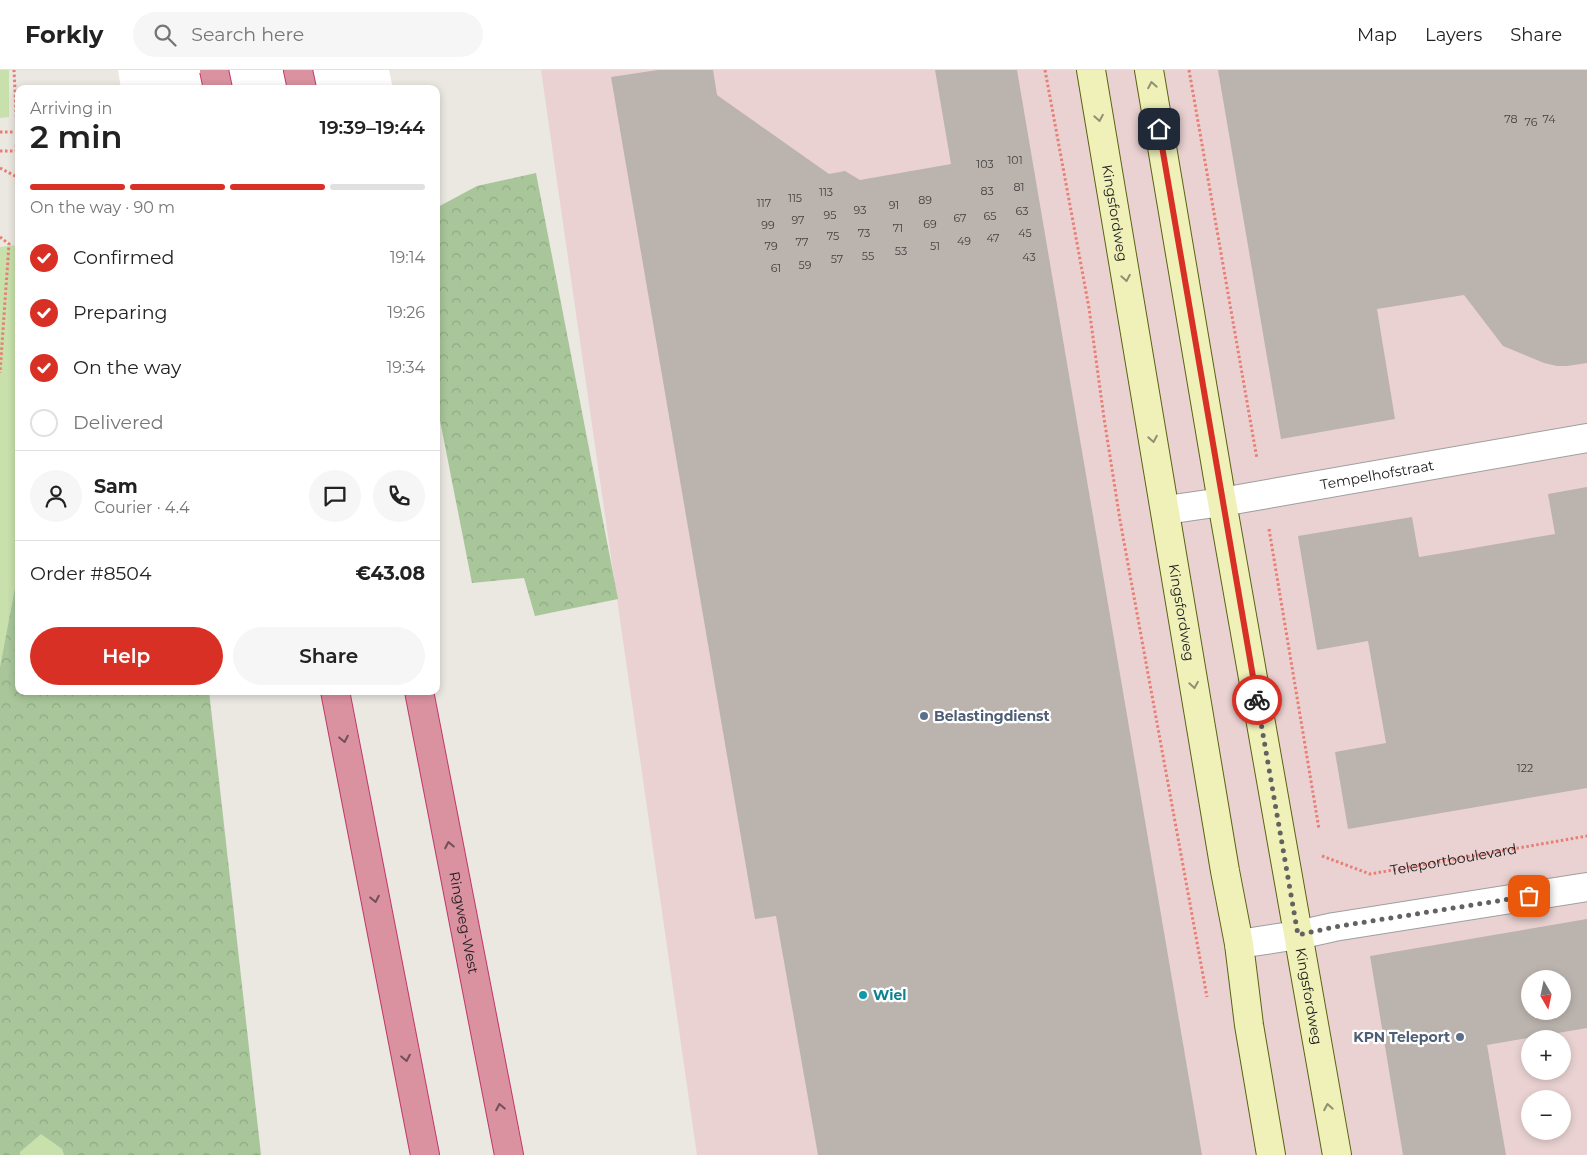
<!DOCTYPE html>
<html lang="en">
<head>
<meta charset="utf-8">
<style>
  body { margin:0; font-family:Montserrat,sans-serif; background:#f6f6f6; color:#222; height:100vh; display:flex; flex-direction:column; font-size:19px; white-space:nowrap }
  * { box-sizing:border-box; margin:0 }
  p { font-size:16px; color:#767676 }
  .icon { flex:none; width:28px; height:28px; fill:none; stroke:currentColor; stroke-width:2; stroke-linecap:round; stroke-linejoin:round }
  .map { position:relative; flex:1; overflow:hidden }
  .panel { position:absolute; left:15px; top:15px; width:425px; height:610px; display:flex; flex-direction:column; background:#fff; border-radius:10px; box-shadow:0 2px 8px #0003 }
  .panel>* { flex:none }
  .needle { width:32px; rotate:171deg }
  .fabs { position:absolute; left:1521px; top:900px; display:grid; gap:10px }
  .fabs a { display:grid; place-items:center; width:50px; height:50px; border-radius:50%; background:#fff; box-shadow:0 2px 8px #0003; font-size:25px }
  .pin { position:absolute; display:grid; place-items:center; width:42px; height:42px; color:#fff; margin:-21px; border-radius:10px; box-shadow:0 2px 8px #0006 }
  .courier { position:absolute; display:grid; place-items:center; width:50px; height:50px; margin:-25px; border:4px solid #d93025; border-radius:50%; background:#fff; color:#222; box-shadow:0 1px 6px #0007 }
  .overview em { font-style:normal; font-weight:600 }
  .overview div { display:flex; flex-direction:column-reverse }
  .overview { display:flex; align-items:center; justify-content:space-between; height:85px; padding:0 15px }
  h1 { font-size:32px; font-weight:600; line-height:38px }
  .bar { display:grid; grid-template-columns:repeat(4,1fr); gap:8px 5px; align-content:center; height:60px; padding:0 15px }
  .bar i { height:6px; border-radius:4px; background:#e0e0e0 }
  .bar .selected { background:#d93025 }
  .bar p { grid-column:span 4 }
  .line { display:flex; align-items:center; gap:12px; padding:0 15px; border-top:1px solid #e0e0e0 }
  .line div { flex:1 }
  .round { display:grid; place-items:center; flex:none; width:52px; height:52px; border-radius:26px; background:#f6f6f6 }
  ol { padding:0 15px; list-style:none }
  li { display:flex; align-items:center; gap:15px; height:55px }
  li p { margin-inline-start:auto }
  li .icon { padding:5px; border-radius:50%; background:#d93025; color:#fff; stroke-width:4 }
  li:last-child { color:#767676 }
  li i { width:28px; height:28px; border:2px solid #e0e0e0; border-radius:50% }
  .action { display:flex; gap:10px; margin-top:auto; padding:10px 15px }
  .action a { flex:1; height:58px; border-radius:30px; background:#d93025; color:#fff; font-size:20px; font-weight:600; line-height:58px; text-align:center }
  .action a+a { background:#f6f6f6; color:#222 }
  header { display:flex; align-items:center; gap:30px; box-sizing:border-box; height:70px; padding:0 25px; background:#fff; border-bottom:1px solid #e0e0e0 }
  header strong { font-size:24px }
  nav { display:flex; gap:28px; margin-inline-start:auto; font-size:18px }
  .search { width:350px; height:45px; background:#f6f6f6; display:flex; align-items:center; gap:12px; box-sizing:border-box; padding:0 18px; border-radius:28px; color:#767676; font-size:19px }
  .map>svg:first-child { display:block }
</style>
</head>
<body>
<header>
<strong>Forkly</strong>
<div class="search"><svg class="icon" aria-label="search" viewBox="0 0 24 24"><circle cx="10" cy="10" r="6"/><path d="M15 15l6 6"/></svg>Search here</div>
<nav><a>Map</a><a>Layers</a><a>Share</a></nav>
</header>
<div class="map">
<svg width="1587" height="1085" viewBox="0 0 1587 1085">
  <defs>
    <pattern id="forest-crowns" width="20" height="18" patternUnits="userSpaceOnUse" patternTransform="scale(1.25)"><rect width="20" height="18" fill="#a8c69a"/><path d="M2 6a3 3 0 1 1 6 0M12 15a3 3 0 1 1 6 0" fill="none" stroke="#90aa84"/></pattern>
  </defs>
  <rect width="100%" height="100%" fill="#ebe7e1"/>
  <path fill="#ead2d2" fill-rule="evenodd" d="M541,0H1587V1085H697ZM1530,909H1562V941H1530ZM1530,969H1562V1001H1530ZM1530,1029H1562V1061H1530Z"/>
  <g fill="#c7e0ac">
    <polygon points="0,0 9,0 9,47 0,48"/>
    <polygon points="19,151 19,496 0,597 0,177 17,175"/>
    <polygon points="41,1063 62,1079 64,1085 20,1085 20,1082"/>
  </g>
  <g fill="url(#forest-crowns)">
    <polygon points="536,103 618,529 535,546 524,508 472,513 436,330 436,138 477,116"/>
    <polygon points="19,496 19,621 209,621 261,1085 64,1085 62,1079 41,1064 20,1082 20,1085 0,1085 0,597"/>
  </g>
  <polygon fill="#fff" points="118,0 389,0 393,19 121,19"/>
  <g fill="#bbb3ae" fill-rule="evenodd">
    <polygon points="658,0 713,0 717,25 829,104 845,101 860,110 951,94 935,0 1017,0 1202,1085 818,1085 776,846 755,849 611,7"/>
    <polygon points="1218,0 1587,0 1587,293 1567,296 1557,296 1544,293 1503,276 1464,225 1377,239 1395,349 1281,369"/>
    <polygon points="1587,417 1587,718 1348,759 1335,682 1386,673 1368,571 1317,580 1298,466 1412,447 1419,487 1462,480 1555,464 1548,424"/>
    <path d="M1587,849V958L1487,975L1506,1085H1403L1370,886ZM1530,909H1562V941H1530Z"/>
  </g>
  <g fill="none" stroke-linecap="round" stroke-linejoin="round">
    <g stroke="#9f9f9f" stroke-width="30">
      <g id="street">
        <path id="s2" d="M1166,440L1222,432L1587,368"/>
        <polyline points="1239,874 1298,865 1334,857 1587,817"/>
      </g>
    </g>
    <g stroke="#5b6211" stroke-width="30">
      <g id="secondary">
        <path id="s3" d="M1091,0L1225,801L1239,874L1249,955L1271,1085"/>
        <path id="s4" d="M1149,0L1222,432L1337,1085"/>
      </g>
    </g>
    <g stroke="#c03769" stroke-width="30">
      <g id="highway">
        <polyline points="298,0 302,19"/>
        <polyline points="335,621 425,1085"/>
        <path id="s5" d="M419,621L509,1085"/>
      </g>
    </g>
    <g stroke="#e87e75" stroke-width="3" stroke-dasharray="2.5 2.5" stroke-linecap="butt">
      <polyline points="1045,0 1089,238 1104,348 1120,450 1207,927"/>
      <polyline points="1189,0 1257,389"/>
      <polyline points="0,62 17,62"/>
      <polyline points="0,81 16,81 17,62 14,0"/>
      <polyline points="0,98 19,108"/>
      <polyline points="0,167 9,174 0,303"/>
      <polyline points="1269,459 1319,759"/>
      <path id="s1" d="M1322,786L1370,804L1587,766"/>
    </g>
    <use href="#street" stroke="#fff" stroke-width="28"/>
    <use href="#secondary" stroke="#eff1b9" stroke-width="28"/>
    <use href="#highway" stroke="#da91a0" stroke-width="28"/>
    <g stroke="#c03769" stroke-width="30" stroke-linecap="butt">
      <polyline id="highway-bridge" points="214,0 218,19"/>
    </g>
    <use href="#highway-bridge" stroke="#da91a0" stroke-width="28"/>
  </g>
  <defs><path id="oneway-chevron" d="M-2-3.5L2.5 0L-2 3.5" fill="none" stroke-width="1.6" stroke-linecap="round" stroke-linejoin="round" transform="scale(1.25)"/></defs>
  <g stroke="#909172">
    <use href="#oneway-chevron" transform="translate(1152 15) rotate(-100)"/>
    <use href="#oneway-chevron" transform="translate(1099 48) rotate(80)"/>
    <use href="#oneway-chevron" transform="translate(1126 208) rotate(80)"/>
    <use href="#oneway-chevron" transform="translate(1153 369) rotate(80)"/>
    <use href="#oneway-chevron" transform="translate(1194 615) rotate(81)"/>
    <use href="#oneway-chevron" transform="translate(1328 1037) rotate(-100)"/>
  </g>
  <g stroke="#715057">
    <use href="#oneway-chevron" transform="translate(344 669) rotate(79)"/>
    <use href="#oneway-chevron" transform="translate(449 775) rotate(-101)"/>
    <use href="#oneway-chevron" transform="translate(375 829) rotate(79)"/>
    <use href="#oneway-chevron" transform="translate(406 988) rotate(79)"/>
    <use href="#oneway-chevron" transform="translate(500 1037) rotate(-101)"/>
  </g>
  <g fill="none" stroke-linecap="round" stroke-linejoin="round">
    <polyline stroke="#646260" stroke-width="5" stroke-dasharray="0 9" points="1257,630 1298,865 1334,857 1529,826"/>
    <polyline stroke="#d93025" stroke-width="6" points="1159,59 1257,630"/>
  </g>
  <g fill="#5c6f8a" stroke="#fff" stroke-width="2">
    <circle cx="924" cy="646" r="5"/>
    <circle cx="1460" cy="967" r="5"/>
  </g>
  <circle fill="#0f9aa8" stroke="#fff" stroke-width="2" cx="863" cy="925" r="5"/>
  <g text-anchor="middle" stroke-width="4.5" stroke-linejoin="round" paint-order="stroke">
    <g font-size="11" fill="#434140">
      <text x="1511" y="53">78</text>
      <text x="1549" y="53">74</text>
      <text x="1531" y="56">76</text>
      <text x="1015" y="94">101</text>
      <text x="985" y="98">103</text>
      <text x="1019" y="121">81</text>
      <text x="987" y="125">83</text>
      <text x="826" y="126">113</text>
      <text x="795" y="132">115</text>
      <text x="925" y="134">89</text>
      <text x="764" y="137">117</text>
      <text x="894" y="139">91</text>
      <text x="860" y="144">93</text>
      <text x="1022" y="145">63</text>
      <text x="830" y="149">95</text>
      <text x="990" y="150">65</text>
      <text x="960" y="152">67</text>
      <text x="798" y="154">97</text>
      <text x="930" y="158">69</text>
      <text x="768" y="159">99</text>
      <text x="898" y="162">71</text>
      <text x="864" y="167">73</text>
      <text x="1025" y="167">45</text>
      <text x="833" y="170">75</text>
      <text x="993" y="172">47</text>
      <text x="964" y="175">49</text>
      <text x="802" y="176">77</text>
      <text x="771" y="180">79</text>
      <text x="935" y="180">51</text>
      <text x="901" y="185">53</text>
      <text x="868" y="190">55</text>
      <text x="1029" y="191">43</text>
      <text x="837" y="193">57</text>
      <text x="805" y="199">59</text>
      <text x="776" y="202">61</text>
      <text x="1525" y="702">122</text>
    </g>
    <g font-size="14" fill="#1b1b1b" stroke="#fff">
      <text dy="5" stroke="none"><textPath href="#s3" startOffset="145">Kingsfordweg</textPath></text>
      <text dy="5" stroke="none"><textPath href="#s2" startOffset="214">Tempelhofstraat</textPath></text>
      <text dy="5" stroke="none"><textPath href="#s3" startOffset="550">Kingsfordweg</textPath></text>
      <text dy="5" stroke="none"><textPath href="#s1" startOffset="136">Teleportboulevard</textPath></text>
      <text dy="5" stroke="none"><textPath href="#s5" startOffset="236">Ringweg-West</textPath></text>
      <text dy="5" stroke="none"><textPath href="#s4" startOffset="940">Kingsfordweg</textPath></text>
    </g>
    <g font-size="14" font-weight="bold" fill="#4e5e75" stroke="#fff" text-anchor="start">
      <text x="934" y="651">Belastingdienst</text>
      <text x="1450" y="972" text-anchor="end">KPN Teleport</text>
    </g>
    <g font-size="14" font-weight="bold" fill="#0d838f" stroke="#fff" text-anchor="start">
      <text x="873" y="930">Wiel</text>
    </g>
  </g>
</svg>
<div class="fabs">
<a><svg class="needle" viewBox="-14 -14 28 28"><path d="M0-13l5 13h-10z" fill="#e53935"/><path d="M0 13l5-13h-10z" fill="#767676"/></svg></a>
<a>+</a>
<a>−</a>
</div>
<div class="pin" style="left:1529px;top:826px;background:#ea580c"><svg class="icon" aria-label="bag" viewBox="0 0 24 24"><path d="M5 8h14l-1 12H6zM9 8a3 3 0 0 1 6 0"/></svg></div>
<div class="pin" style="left:1159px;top:59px;background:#1f2937"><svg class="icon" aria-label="home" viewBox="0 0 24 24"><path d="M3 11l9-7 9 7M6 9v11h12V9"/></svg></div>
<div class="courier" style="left:1257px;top:630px"><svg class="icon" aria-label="bike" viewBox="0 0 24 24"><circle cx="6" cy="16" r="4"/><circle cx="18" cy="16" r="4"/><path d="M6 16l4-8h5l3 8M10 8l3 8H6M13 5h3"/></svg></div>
<section class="panel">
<div class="overview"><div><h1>2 min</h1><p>Arriving in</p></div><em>19:39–19:44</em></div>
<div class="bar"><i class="selected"></i><i class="selected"></i><i class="selected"></i><i></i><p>On the way · 90 m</p></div>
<ol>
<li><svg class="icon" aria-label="check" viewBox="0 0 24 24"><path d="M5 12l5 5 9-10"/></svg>Confirmed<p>19:14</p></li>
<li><svg class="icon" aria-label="check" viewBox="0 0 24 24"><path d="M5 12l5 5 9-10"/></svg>Preparing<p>19:26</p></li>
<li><svg class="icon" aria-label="check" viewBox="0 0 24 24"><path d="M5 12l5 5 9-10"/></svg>On the way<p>19:34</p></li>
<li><i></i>Delivered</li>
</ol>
<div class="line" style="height:90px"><a class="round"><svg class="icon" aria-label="person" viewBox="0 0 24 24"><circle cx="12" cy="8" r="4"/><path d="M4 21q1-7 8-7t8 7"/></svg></a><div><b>Sam</b><p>Courier · 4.4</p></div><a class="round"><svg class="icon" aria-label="chat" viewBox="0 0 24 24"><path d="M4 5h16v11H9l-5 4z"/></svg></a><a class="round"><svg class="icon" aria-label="phone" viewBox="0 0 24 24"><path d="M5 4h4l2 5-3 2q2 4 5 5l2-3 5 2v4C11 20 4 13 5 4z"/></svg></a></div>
<div class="line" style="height:65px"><div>Order #8504</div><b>€43.08</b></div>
<div class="action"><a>Help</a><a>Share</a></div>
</section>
</div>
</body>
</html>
